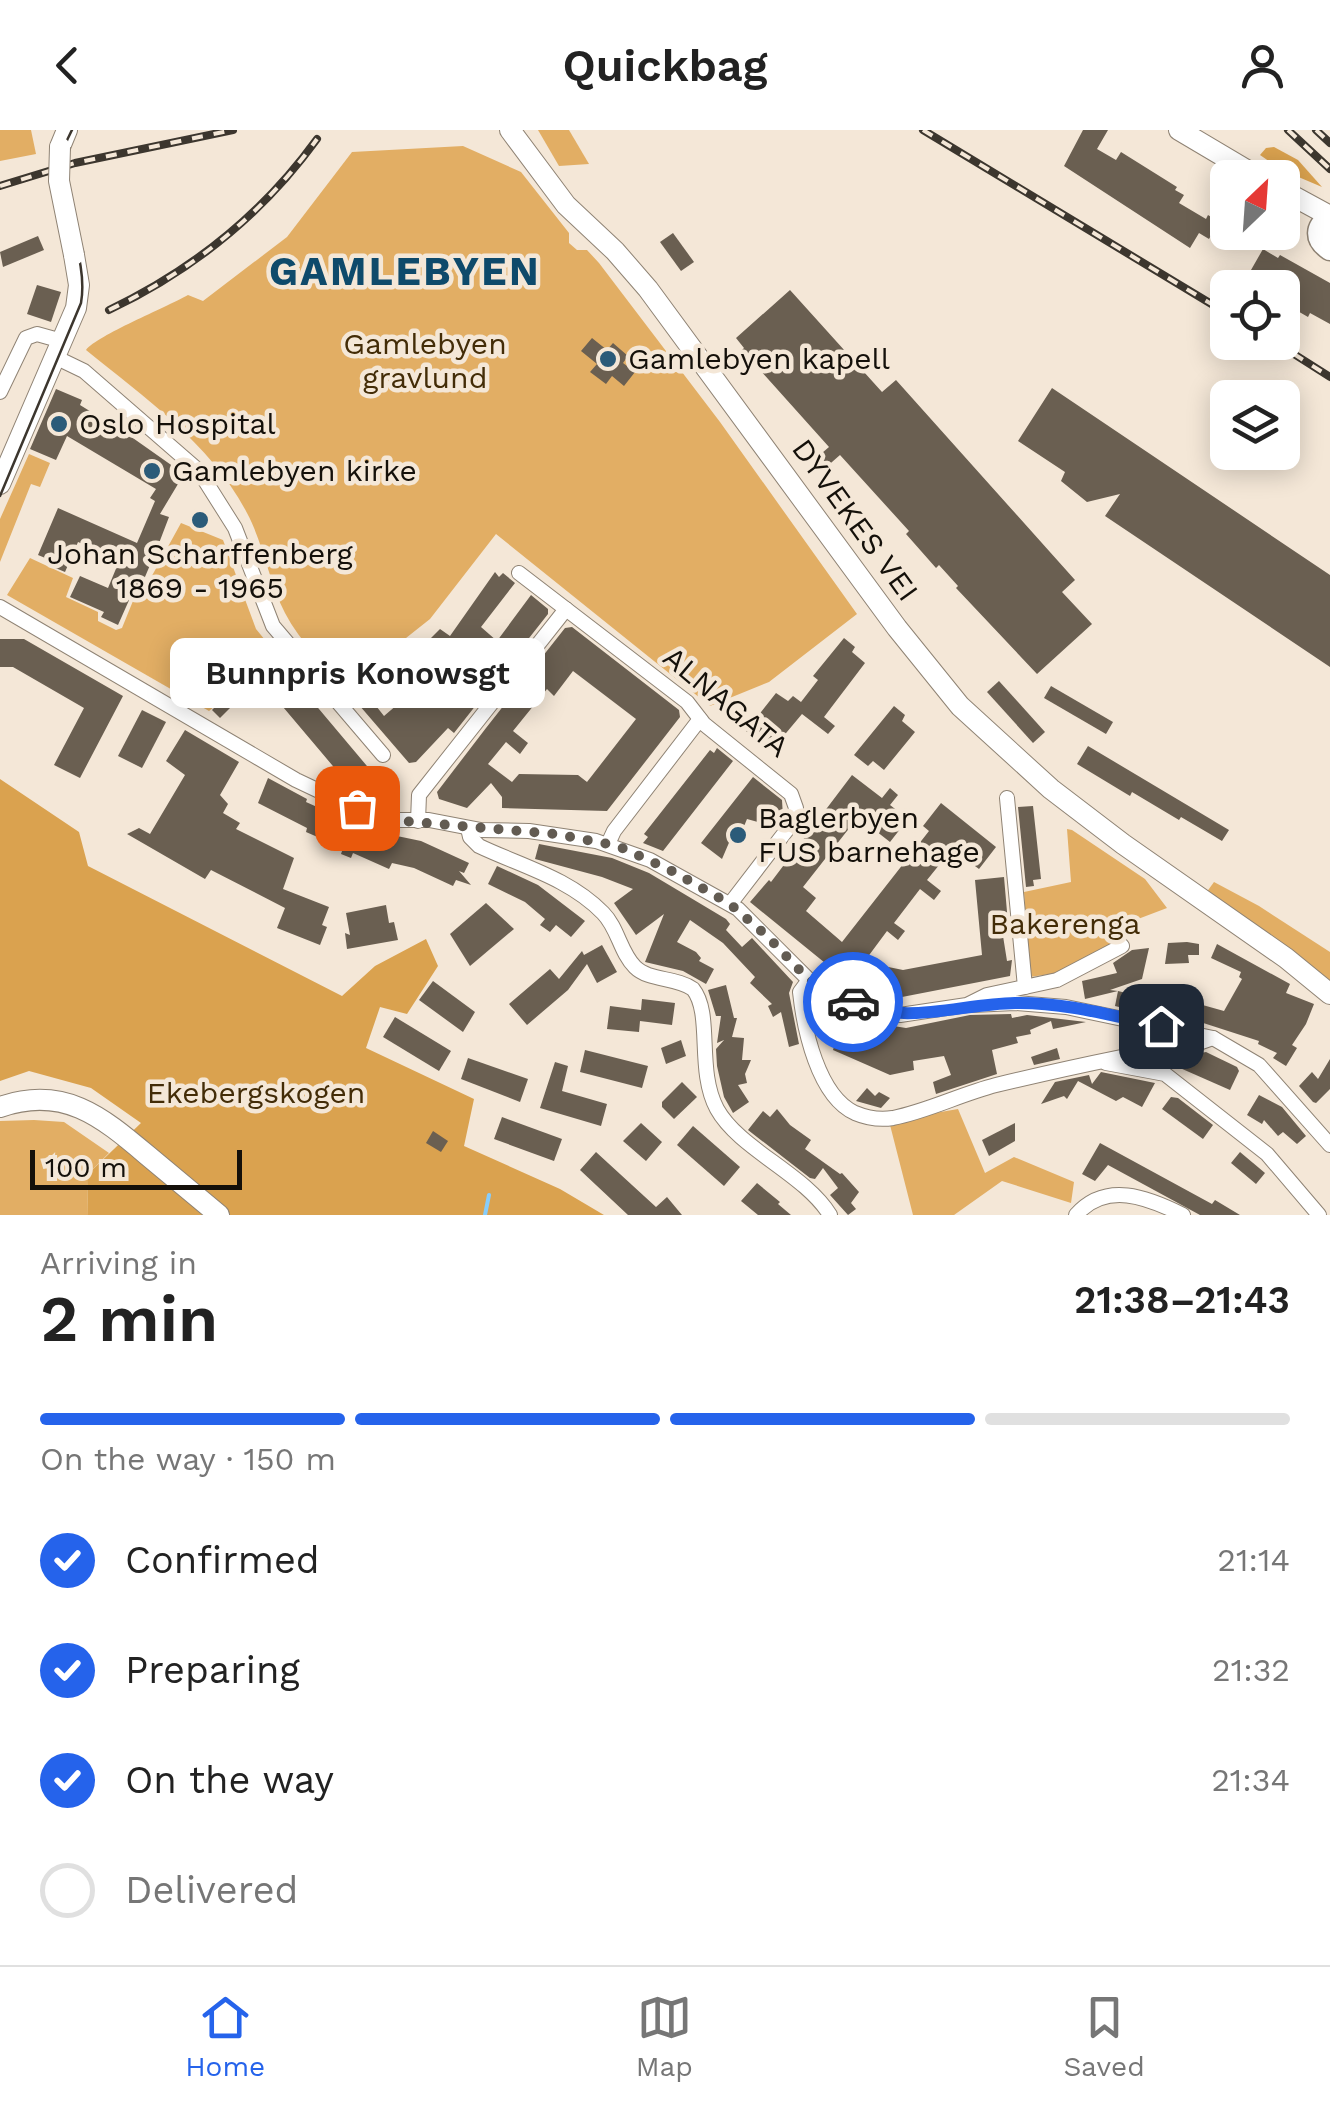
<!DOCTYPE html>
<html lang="en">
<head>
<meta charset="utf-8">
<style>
  body { margin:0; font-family:"Work Sans",sans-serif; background:#f2f2f2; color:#222; height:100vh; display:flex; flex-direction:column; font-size:38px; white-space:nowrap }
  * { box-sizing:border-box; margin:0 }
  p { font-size:32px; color:#767676 }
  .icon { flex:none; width:55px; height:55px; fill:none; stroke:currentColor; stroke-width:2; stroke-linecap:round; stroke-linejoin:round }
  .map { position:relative; height:1085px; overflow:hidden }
  .drawer { display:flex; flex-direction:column; background:#fff; flex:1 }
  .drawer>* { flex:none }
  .needle { width:65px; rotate:25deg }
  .fabs { position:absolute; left:1210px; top:30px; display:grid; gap:20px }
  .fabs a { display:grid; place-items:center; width:90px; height:90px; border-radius:15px; background:#fff; box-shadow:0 5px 25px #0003; font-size:50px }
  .scale { position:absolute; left:30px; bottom:25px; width:212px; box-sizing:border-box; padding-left:10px; border:5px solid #14100a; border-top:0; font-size:28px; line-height:35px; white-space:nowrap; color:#14100a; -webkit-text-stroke:8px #f4e7d7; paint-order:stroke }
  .pin { position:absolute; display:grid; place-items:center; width:85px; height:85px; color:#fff; margin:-42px; border-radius:20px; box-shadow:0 5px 15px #0006 }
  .courier { position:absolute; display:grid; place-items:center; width:100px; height:100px; margin:-50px; border:8px solid #2563eb; border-radius:50%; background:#fff; color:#222; box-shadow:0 2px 12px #0007 }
  .bubble { position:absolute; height:70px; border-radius:15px; background:#fff; box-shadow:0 5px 25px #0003; font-size:32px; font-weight:600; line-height:70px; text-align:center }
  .headline em { font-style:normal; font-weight:600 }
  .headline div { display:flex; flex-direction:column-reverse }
  .headline { display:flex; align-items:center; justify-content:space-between; height:170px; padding:0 40px }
  h1 { font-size:65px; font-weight:600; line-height:75px }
  .bar { display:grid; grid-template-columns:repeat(4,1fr); gap:15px 10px; align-content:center; height:120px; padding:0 40px }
  .bar i { height:12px; border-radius:8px; background:#e0e0e0 }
  .bar .on { background:#2563eb }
  .bar p { grid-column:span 4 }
  ol { padding:0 40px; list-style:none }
  li { display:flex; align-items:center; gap:30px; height:110px }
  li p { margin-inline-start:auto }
  li .icon { padding:10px; border-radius:50%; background:#2563eb; color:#fff; stroke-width:4 }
  li:last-child { color:#767676 }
  li i { width:55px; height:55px; border:5px solid #e0e0e0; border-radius:50% }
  header { display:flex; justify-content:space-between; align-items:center; height:130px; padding:0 40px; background:#fff; font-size:45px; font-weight:600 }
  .dock { display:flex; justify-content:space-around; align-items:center; height:140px; border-top:2px solid #e0e0e0; background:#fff; font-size:28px; color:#767676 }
  .dock a { display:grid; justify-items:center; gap:5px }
  .dock .on { color:#2563eb }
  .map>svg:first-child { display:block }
</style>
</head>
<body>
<header><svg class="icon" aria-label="back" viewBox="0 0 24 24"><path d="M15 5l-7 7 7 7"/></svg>Quickbag<svg class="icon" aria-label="person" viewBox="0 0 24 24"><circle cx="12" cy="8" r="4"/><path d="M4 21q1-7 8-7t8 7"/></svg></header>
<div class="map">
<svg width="1330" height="1085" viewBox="0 0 1330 1085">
  <rect width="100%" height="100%" fill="#f4e7d7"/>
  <g fill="#e2ae64">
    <polygon points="0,0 31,0 36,24 0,31"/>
    <polygon points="538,0 569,0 589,34 559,36"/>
    <path d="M463,16L521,42L569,103V113L577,120H587L599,133L720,292L857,484L769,552L710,576L496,404L430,489L358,546L361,551L347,561C326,537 300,512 285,483C269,452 264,415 247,383C212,315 144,267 86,220C98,205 165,178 188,165L203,171L287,107L352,22Z"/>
    <polygon points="29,324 50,333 40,357 31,354 0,432 0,389"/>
    <polygon points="181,393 223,410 256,499 283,532 234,575 226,567 209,581 7,465 30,428 73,448 66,467 98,482 98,491 116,500 122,498 135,466 143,462"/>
    <polygon points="1067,699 1072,700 1145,749 1167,778 1138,789 1112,816 1058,843 1029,847 1024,762 1071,752"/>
    <polygon points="1214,752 1259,776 1330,822 1330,852 1206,763"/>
    <polygon points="958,979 985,1043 1014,1027 1074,1052 1071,1073 1002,1051 954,1085 913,1085 889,991"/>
    <polygon points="34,990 64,992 109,1023 87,1045 88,1085 0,1085 0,991"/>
  </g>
  <g fill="#daa24f">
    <polygon points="1274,17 1298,30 1322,57 1282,40 1260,25 1266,18"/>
    <polygon points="0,649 79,702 88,736 342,866 375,836 426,809 438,836 407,884 380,877 366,918 474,969 464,1016 560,1059 604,1085 88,1085 87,1045 141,993 91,958 29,941 0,951"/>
  </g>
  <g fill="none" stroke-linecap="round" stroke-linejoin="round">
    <polyline stroke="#87cdfb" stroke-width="4" points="485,1085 489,1065"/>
  </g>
  <g fill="#6a5f51" fill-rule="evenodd">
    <polygon points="1083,0 1108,0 1097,19 1116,30 1121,22 1177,57 1175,60 1184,65 1179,73 1206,89 1208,85 1219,92 1209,109 1199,103 1190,118 1064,36"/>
    <polygon points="673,103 694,132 681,141 660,112"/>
    <polygon points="38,106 44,120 3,137 0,122"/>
    <polygon points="1263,119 1278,128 1280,125 1330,153 1330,194 1310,183 1308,187 1282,172 1282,158 1266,158 1247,147"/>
    <polygon points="37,155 61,162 51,192 27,184"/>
    <polygon points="790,160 882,262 896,250 1075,450 1062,462 1092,494 1037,544 956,458 958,456 939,435 936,438 906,404 909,401 840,325 824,339 815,329 829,317 742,220 744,218 736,208"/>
    <polygon points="592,208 607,220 613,213 628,226 623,233 635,242 624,256 612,246 606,254 590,242 597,234 581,221"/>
    <polygon points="1052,258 1330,445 1330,537 1105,386 1120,364 1087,372 1061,351 1065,342 1018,311"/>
    <polygon points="56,259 82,270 80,275 130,306 184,344 160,384 169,387 156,421 139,461 134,459 118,495 101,487 104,482 70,467 80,446 108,458 120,429 78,412 65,442 53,437 55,432 38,425 58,378 137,413 155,371 150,368 156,359 67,306 56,330 30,319"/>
    <polygon points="495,442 499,447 503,443 515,453 481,497 497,511 531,465 548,479 548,484 454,603 448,598 416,632 409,633 347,561 361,551 372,564 369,567 384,586 405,568 387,552 440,499 450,506"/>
    <path d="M572,497L679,580L680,587L607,681L502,678V667L491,653L467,678L439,669L437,662L486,598L565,498ZM573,541L636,589L587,652L578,645L519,644L512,652L488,634L506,612L520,624L528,613L513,601L547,559L554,566Z"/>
    <polygon points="844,508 855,517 852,522 865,533 824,587 835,596 828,604 802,584 771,621 746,601 776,563 788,571 793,566 801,572 818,550 813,546"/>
    <polygon points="0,509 24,509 123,566 80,648 54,635 84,578 13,537 0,537"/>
    <polygon points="287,541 372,642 350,660 336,654 343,648 267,558"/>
    <polygon points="999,551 1045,602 1033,613 987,562"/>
    <polygon points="1051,556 1113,592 1106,604 1044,568"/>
    <polygon points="225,567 233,575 220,588 212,580"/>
    <polygon points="894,576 905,585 902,591 915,602 884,640 873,631 868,636 854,625"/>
    <polygon points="142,580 166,592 142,638 118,626"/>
    <polygon points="185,600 239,632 220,665 228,674 223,683 240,693 236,699 294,728 283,759 329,777 322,795 327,797 320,815 277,798 285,778 211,740 205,749 127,704 139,698 150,704 185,645 166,631"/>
    <polygon points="1088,616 1229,700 1222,711 1181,687 1179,690 1132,662 1130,666 1077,634"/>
    <polygon points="717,618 733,631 663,721 643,713 648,707 644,704 710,620 714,623"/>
    <polygon points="852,645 882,668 890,658 898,665 890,675 908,689 890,712 858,687 803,757 816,768 806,781 842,812 929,701 923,696 941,673 996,717 979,739 952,719 927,750 941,761 934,770 920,759 894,793 905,801 898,810 887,801 864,832 903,840 982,825 975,750 1004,747 1009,805 1003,806 1007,831 1012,830 1010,846 902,867 867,860 846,850 750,772 769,750 771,752"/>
    <polygon points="753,647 782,670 783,687 776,697 747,689 738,711 731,708 722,729 701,713"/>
    <polygon points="268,648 307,669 306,672 395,712 397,706 421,711 469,733 464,743 459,741 471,755 456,750 453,756 414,738 392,733 389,739 353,723 351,728 341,724 343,718 306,702 307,698 258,673"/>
    <polygon points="1033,676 1041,749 1033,750 1034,756 1026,757 1018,677"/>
    <polygon points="539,714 612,728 649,743 726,789 730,794 726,800 742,817 752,808 793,852 789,863 799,914 789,917 781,882 773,887 768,876 772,874 750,853 755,847 723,813 690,790 677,812 696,822 701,828 699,831 714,839 706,854 683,841 645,832 664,784 636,805 614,773 633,759 602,747 535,729"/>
    <polygon points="497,736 538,755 585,791 571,807 556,795 550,802 540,795 545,789 525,772 488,754"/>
    <polygon points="486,773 514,799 470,836 450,804"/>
    <polygon points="386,775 389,793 394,792 398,810 347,819 345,803 350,805 346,783"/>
    <polygon points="1187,812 1199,814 1199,825 1188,825 1189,833 1165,834 1168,813"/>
    <polygon points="1217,814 1290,854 1286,863 1314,874 1306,894 1292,915 1297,918 1286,936 1273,928 1277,923 1258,914 1259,911 1194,890 1199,874 1224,881 1242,849 1239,847 1241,842 1211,828"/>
    <polygon points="602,815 617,842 597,853 587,834 568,860 527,895 509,874 550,839 559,849 582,821 584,825"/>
    <polygon points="1149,818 1142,849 1110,860 1118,861 1085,869 1082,851 1117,843 1113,833 1132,820"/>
    <polygon points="433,851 475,882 463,902 419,870"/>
    <polygon points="726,855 734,888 737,888 732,907 744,908 742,930 751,930 745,944 747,953 738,955 749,972 733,983 724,967 717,936 716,919 724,910 717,913 721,886 716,886 708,860"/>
    <polygon points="1118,861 1138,866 1135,881 1115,876"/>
    <polygon points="811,865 881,894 906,898 970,885 1011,884 1012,888 1027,885 1086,892 1053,899 1051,891 1030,900 1031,904 1016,907 1018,913 992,920 997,944 936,964 933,952 951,945 944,926 913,931 914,940 890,945 833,920 840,896 825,890 816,893"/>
    <polygon points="642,869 675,873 672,895 640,891 639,902 607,899 610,876 641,880"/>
    <polygon points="1164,869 1179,871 1176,888 1157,885 1158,875 1163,876"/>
    <polygon points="395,887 451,921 439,941 383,907"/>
    <polygon points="681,910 686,926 666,934 661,918"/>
    <polygon points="1057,918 1060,929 1034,935 1031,927"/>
    <polygon points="585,920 648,936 642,958 580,942"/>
    <polygon points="1206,922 1237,937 1239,941 1230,960 1180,938 1186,926"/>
    <polygon points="468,928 528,949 520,972 461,949"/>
    <polygon points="1330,929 1330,959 1316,973 1313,972 1299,956 1312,942 1318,949"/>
    <polygon points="555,932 568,936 562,961 607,974 601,996 540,978"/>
    <polygon points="1101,942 1155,953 1142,977 1123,967 1116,971 1078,951 1067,969 1064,966 1041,974 1055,952 1089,945 1092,954"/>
    <polygon points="682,952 697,967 674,989 662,977 662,972"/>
    <polygon points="867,958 875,966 879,962 890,968 881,978 856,971"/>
    <polygon points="1259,965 1282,977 1306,1006 1297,1014 1283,1002 1278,1006 1264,990 1262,994 1247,985"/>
    <polygon points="1171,967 1178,968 1213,995 1203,1009 1162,979"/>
    <polygon points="777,979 790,995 811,1010 805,1019 840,1044 842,1043 859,1062 851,1073 856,1079 848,1085 830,1065 838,1058 823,1038 815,1049 810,1048 748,1000 763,981 770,987"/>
    <polygon points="502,987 562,1009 554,1031 494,1009"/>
    <polygon points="641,993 662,1012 646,1031 623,1011"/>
    <polygon points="1015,993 1015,1011 989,1026 982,1010"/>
    <polygon points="693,996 740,1037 724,1056 677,1015"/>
    <polygon points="433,1001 448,1011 441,1022 426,1013"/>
    <polygon points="1100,1013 1212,1074 1215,1070 1240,1085 1200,1085 1108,1035 1095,1051 1082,1044"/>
    <polygon points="596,1022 656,1077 667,1067 682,1085 628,1085 580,1040"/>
    <polygon points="1240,1022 1265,1043 1256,1054 1231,1033"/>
    <polygon points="757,1053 780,1072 778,1074 791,1085 758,1085 741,1071"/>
  </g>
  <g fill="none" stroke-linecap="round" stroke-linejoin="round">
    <g stroke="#8f8374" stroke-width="16">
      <g id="street">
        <polyline points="55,227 84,241 199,341 235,398 273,496 383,625"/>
        <polyline points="0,262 26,208 37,204 62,211"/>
        <polyline points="519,443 687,572 704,594 791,664 796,678 793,692 730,774"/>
        <polyline points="0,477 296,650 357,679 390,690 429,690 481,700 529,701 596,711 650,730 738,779 809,850 867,878 900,885 967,875 987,865 1057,850 1122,816"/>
        <polyline points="1007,668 1025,857"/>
        <polyline points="418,691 419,665 566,479"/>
        <path d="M468,698L470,707L479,716C521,736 569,748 603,783C618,798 620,822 635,837C649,851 676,847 693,859C713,884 696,940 717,979C739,1019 805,1044 830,1085"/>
        <polyline points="608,714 614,701 700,589"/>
        <path d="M809,850L800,862C804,899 818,966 855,983C867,988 881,990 893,988C928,981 961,964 996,955C1063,939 1130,924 1199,913L1213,908"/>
        <polyline points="972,875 1015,873 1066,877 1213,908 1259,935 1330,1015"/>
        <polyline points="1106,933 1165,944 1267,1024 1319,1085"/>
        <path d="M1076,1085C1106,1051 1147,1067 1183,1085"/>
      </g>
    </g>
    <g stroke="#8f8374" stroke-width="22">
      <g id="secondary">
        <polyline points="510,0 566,75 615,121 648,159 897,498 960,576 1051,659 1123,714 1286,828 1330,864"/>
        <polyline points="1179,0 1260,48"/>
        <polyline points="60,17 67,0"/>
        <polyline points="1282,60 1330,86"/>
        <polyline points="0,354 76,178 79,155 74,125"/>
        <path d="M0,977C63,955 101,986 147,1025C171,1045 195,1065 219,1085"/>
      </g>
    </g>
    <g stroke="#8f8374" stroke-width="25">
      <path id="primary" d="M1330,88C1316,97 1315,109 1330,119"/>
    </g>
    <use href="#street" stroke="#fff" stroke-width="14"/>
    <use href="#secondary" stroke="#fff" stroke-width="20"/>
    <use href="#primary" stroke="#fff" stroke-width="22"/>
    <path stroke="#3c362e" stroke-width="2.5" d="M0,366L81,173C91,116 41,54 72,0"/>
    <g stroke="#3c362e" stroke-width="8">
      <g id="rail">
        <polyline points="923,0 1228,184"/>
        <polyline points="1288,0 1330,39"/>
        <polyline points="1316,0 1330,13"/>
        <polyline points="0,56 75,33 233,0"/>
        <path d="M109,180C193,140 262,85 317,9"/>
        <polyline points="1275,212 1330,247"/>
      </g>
    </g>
    <use href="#rail" stroke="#f4e7d7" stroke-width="4" stroke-dasharray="11" stroke-linecap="butt"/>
    <g stroke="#8f8374" stroke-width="22" stroke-linecap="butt">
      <polyline id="secondary-bridge" points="60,17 59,51 74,125"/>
    </g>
    <use href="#secondary-bridge" stroke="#fff" stroke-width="20"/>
  </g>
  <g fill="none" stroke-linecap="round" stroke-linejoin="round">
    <polyline stroke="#625b52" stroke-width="10" stroke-dasharray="0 18" points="357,678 390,690 556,704 618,716 674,742 730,774 767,806 809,850 853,872"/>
    <path stroke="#2563eb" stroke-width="12" d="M853,872C906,896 959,874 1015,873C1064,872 1113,886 1161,896"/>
  </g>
  <g fill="#2b5b79" stroke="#f4e7d7" stroke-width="4">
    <circle cx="608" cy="229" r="10"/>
    <circle cx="59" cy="294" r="10"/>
    <circle cx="152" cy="341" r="10"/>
    <circle cx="200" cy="390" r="10"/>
    <circle cx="738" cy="705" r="10"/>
  </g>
  <g text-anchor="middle" stroke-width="9" stroke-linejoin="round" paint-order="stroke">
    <g font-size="30" fill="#432c07" stroke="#f4e7d7">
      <text x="425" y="224">Gamlebyen<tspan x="425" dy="34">gravlund</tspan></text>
      <text x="1065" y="804">Bakerenga</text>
      <text x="256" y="973">Ekebergskogen</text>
    </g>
    <g font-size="30" fill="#14100a" stroke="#f4e7d7" text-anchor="start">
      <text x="628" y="239">Gamlebyen kapell</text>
      <text x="79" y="304">Oslo Hospital</text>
      <text x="172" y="351">Gamlebyen kirke</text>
      <text x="200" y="434" text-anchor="middle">Johan Scharffenberg<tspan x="200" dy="34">1869 - 1965</tspan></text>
      <text x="758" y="698">Baglerbyen<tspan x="758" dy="34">FUS barnehage</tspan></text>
    </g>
    <g font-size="30" fill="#14100a" stroke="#f4e7d7">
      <text transform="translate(855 390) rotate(54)" y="10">DYVEKES VEI</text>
      <text transform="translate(726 572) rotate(40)" y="10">ALNAGATA</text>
    </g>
    <g font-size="40" font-weight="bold" letter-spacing="2.5" fill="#0e4a6b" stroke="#f4e7d7">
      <text x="405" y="155">GAMLEBYEN</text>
    </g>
  </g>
</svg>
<div class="fabs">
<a><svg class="needle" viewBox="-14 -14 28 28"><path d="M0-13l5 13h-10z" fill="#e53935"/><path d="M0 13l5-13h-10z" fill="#767676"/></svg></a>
<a><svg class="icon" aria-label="locate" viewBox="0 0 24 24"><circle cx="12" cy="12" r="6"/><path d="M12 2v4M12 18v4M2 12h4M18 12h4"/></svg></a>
<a><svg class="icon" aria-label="layers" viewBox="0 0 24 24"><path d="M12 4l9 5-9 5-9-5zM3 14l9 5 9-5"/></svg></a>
</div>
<div class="scale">100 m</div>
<div class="pin" style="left:357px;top:678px;background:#ea580c"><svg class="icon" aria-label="bag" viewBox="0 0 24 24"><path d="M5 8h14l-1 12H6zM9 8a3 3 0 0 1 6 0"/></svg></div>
<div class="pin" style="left:1161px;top:896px;background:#1f2937"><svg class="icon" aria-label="home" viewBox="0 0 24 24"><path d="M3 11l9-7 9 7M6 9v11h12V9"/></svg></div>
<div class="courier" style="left:853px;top:872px"><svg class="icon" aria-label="car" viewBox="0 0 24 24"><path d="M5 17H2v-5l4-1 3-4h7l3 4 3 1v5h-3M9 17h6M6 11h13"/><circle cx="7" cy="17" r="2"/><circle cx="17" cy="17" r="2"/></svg></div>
<div class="bubble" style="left:170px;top:508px;width:375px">Bunnpris Konowsgt</div>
</div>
<section class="drawer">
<div class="headline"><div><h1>2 min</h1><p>Arriving in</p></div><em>21:38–21:43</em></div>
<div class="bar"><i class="on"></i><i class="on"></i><i class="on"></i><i></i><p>On the way · 150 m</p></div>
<ol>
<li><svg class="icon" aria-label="check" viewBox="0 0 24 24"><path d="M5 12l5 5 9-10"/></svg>Confirmed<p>21:14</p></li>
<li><svg class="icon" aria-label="check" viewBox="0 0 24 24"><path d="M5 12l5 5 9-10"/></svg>Preparing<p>21:32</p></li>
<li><svg class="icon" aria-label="check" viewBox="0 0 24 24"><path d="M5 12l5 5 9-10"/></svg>On the way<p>21:34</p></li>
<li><i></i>Delivered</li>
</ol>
</section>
<nav class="dock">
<a class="on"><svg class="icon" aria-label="home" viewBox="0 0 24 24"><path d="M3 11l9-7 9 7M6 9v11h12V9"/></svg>Home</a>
<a><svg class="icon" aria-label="map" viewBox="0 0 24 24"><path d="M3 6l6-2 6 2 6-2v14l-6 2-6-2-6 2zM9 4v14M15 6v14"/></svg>Map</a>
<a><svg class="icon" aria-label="saved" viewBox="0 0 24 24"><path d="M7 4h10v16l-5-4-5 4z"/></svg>Saved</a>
</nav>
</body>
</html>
